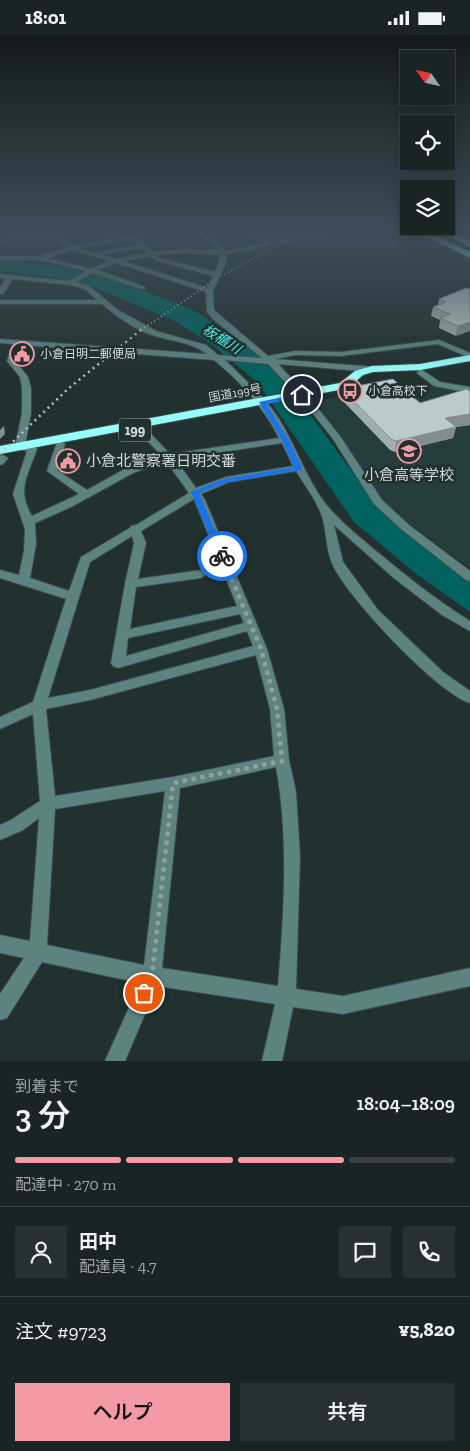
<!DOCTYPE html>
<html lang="ja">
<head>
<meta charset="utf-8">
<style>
  body { margin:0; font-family:"Zilla Slab","Noto Sans JP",serif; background:#263131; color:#f1f3f6; height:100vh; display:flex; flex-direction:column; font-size:19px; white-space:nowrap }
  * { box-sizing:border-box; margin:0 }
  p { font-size:16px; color:#9fa5a6 }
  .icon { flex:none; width:28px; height:28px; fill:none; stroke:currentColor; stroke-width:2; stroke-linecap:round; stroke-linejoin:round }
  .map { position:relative; height:1026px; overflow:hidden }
  .drawer { display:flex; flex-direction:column; background:#192524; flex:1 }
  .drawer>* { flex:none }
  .needle { width:32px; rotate:304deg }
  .tools { position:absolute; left:400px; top:15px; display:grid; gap:10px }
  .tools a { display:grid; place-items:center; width:55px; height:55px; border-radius:0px; background:#192524; box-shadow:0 2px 12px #0003,0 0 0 1px #374241; font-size:25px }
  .pin { position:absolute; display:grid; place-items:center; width:42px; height:42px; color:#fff; margin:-21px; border:2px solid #fff; border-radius:50%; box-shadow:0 1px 5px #0007 }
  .courier { position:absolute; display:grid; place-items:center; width:50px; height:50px; margin:-25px; border:4px solid #1a73e8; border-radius:50%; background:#fff; color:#222; box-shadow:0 1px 6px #0007 }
  .head em { font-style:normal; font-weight:600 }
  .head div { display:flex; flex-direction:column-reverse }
  .head { display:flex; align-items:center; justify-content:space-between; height:85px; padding:0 15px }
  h1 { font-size:32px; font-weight:600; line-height:38px }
  .bar { display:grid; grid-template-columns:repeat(4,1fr); gap:8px 5px; align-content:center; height:60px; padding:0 15px }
  .bar i { height:6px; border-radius:4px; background:#374241 }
  .bar .active { background:#f49aa5 }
  .bar p { grid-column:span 4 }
  .line { display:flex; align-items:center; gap:12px; padding:0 15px; border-top:1px solid #374241 }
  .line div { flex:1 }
  .round { display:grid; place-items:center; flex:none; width:52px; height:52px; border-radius:0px; background:#263131 }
  .action { display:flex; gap:10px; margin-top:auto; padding:10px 15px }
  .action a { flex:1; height:58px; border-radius:0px; background:#f49aa5; color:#111; font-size:20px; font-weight:600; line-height:58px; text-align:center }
  .action a+a { background:#263131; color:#f1f3f6 }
  .status { display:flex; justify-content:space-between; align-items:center; height:35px; padding:0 25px; background:#192524; direction:ltr }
  .status svg { height:14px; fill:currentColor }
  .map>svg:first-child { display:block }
</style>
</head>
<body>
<div class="status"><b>18:01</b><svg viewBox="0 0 49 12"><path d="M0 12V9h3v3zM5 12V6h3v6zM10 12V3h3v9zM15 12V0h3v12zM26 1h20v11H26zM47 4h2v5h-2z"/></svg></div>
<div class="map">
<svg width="470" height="1026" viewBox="0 0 470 1026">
  <rect width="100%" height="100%" fill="#213130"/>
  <polygon fill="#253d3b" points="414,348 470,357 470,533 406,486 385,467 311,366 366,358"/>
  <polygon fill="#194b49" points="258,196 322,196 269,206"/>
  <polygon fill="#016360" points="0,225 80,235 107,242 189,273 206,283 257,320 289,350 361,449 381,474 402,496 470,539 470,577 415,538 354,487 257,347 210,308 171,284 85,249 68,244 0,237"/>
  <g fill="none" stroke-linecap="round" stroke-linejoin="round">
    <g stroke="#3d4c4b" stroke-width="2">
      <g id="minor">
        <path d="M198,196H205L226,216L266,208L248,196H255L272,207L329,196H341L228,219L224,232L213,256L214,275L268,321L295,316L341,317L439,305L470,318V323L438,309L341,321L295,320L275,324L375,332L376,334L372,337L278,329L308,361L340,401L382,465L409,490L470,536V546L466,545L401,494L374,469L333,404L302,365L268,329L225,325C244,344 265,362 279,384C297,413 308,449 330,474C345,491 364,506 381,520C410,544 439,567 470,586V596L442,580L395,544L334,490L343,527L378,575L443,637L470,656V668C437,658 345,560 332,528C325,512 327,491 320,476C314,462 304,449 296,436L229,447L201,459L205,465L267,614L284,674L289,725L296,757L300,821L296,954L343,961L470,933V951L343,979L293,972L282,1026H262L275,969L157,951L125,1026H105L140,948L42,927L7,983L0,985V959L24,923L0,918V900L30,906L39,783L23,795L0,805V790L11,785L40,766L33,679L0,694V682L33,667L66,564L0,543V535L19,540L24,516L25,494L13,459L27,416L17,414L15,412L22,378V353L20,342L7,326L13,309L0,308V304L207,319C192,307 170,306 152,300C134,294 116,281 102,269H0V265H97L85,254L70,250L13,244L3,259H0V252L6,244L0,243V239L69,246L86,236L40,225H0V221H39L66,212L56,203L59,201L72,211L135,200L153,217L184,214L219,215ZM134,204L139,210L94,218L80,213ZM142,213L147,218L116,224L102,220ZM71,215L104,224L109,226L91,234L47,223ZM184,218L221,220L215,237L159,223L157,220ZM150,221L155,225L213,241L207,253L123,226ZM116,228L206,257L207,277L214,285L262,323L218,320L206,310L156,296L118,275L89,251L76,247L93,238L141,254H145V252L98,235ZM21,310L214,325C240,346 264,373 279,403L170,419L144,392H138V396L162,421L125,434L87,455L57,435L65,409L60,406L57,407L47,436L79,459L32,481C16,454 28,441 37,414L35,412L25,410L31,378V353L28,342L15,326ZM282,408L293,431L226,442L196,453L175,424ZM166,426L189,458L136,490L131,491L130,493L81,522L69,556L30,543L36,509L35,488L71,472L133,438ZM194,464L237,571L130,594L136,552L201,543L207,539L201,535L138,544L146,508L141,496ZM132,501L134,508L125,549L111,628L113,631L118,633L247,596L253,611L90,655L48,663L90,527ZM240,579L244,588L126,621L128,603ZM256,620L270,674L274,721L173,742L55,761L46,674L90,665ZM276,732C289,803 284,879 278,951L162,933L180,753ZM165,756L144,930L47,910L55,774Z"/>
        <polygon points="451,196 459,196 470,202 470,206"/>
        <polygon points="421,334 440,347 470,352 470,358 434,351 418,339 417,337"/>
        <polygon points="3,420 8,423 3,429 0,430 0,421"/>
      </g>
    </g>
    <g stroke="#3d4c4b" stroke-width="2">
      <g id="highway">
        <polygon points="416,196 426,196 470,217 470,223"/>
        <polygon points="441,196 451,196 470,206 470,212"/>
        <polygon points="470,320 470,326 420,335 373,337 363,340 348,353 344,354 0,419 0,411 340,348 355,336 372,331 420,329"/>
      </g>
    </g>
    <use href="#minor" fill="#5d8381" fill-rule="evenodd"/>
    <use href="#highway" fill="#96fdf8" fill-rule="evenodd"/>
    <g stroke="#b9c3c2" stroke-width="2" stroke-dasharray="1 3" stroke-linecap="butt">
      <polyline points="0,206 73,196"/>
      <polyline points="141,295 221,241 305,196"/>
    </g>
    <polyline stroke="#b9c3c2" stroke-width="2.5" stroke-dasharray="2 4" stroke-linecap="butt" points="0,419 69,353 142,294"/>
  </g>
  <g fill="#9fafae">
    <polygon points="466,253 456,301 439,293 440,285 431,281 433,272 438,270 439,264"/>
    <polygon points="342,354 420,368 470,357 470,390 456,392 453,403 395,417 390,415 342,365"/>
  </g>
  <g fill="#828e8d">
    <polygon points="470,287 470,296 456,301 458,291"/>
    <polygon points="470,379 470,390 456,392 453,403 395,417 396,406 445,383"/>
    <polygon points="4,391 5,399 0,404 0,395"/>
  </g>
  <g fill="#b9cbca" stroke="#828e8d">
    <polygon points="466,253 470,254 470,287 458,291 440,283 450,279 433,272 446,267 439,264"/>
    <polygon points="393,344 420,368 467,354 470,357 470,379 445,383 456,392 396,406 391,404 342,354"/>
  </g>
  <linearGradient id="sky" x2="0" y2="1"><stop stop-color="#121b1a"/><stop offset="0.58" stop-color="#3d4e59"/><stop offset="1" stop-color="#3d4e59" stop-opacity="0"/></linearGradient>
  <rect width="470" height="340" fill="url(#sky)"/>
  <polygon fill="#1a73e8" points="302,358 304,359 304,361 266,369 289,405 302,433 301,435 225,448 199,458 226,521 219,523 191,457 223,444 294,432 282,405 259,367"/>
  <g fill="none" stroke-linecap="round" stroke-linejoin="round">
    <polyline stroke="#939f9e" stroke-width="5" stroke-dasharray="0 9" points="144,958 152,941 173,748 282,726 277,674 261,614 222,521"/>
  </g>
  <defs>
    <g id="civic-ring" transform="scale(1.25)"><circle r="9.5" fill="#213130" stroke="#f49aa5" stroke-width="1.5"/><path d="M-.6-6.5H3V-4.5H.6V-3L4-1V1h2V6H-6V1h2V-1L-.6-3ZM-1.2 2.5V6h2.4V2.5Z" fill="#f49aa5"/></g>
    <g id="bus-ring" transform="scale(1.25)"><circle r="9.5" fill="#213130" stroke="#f49aa5" stroke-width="1.5"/><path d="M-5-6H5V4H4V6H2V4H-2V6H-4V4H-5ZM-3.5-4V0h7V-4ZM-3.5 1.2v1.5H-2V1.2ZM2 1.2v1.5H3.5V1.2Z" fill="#f49aa5"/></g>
    <g id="school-ring" transform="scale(1.25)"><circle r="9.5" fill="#213130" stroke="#f49aa5" stroke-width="1.5"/><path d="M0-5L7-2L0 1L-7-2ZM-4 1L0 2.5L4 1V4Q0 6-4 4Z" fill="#f49aa5"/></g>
  </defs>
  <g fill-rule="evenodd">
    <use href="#civic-ring" x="22" y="319"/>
    <use href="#bus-ring" x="350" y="356"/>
    <use href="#school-ring" x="409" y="416"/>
    <use href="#civic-ring" x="68" y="426"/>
  </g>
  <g text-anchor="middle" stroke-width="5" stroke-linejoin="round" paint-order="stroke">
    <g font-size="12" fill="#d1dad9" stroke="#213130" text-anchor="start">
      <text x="40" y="323">小倉日明二郵便局</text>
      <text x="368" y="360">小倉高校下</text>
    </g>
    <g font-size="12" fill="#d1dad9" stroke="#213130">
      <text transform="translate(235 358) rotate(-11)" y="4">国道199号</text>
    </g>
    <g font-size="14" font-style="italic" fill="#51e9e4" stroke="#213130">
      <text transform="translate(222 304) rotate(32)" y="5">板櫃川</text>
    </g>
    <rect fill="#213130" stroke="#9ca7a6" stroke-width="1" x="119" y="383.5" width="32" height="23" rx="4"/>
    <g font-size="14" font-weight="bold" fill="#d1dad9">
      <text x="135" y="400">199</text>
    </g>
    <g font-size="15" fill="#d1dad9" stroke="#213130" text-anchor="start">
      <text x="86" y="431">小倉北警察署日明交番</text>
      <text x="409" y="445" text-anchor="middle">小倉高等学校</text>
    </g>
  </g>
</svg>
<div class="tools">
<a><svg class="needle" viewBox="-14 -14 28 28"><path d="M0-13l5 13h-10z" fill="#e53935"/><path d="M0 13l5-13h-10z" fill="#9fa5a6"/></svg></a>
<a><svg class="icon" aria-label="locate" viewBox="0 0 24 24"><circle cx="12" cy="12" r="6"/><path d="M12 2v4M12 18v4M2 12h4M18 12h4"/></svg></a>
<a><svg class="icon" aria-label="layers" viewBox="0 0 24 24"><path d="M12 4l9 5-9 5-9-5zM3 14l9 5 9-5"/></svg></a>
</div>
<div class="pin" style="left:144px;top:958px;background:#ea580c"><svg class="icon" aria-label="bag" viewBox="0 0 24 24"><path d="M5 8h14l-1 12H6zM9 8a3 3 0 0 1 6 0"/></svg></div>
<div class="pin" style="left:302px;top:360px;background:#1f2937"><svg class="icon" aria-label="home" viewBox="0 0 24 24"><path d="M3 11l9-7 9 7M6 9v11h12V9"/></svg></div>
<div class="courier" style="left:222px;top:521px"><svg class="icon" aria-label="bike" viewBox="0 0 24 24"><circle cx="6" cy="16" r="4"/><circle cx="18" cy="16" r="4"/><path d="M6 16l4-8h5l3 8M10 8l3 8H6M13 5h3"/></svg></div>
</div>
<section class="drawer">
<div class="head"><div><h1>3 分</h1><p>到着まで</p></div><em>18:04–18:09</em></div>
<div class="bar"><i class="active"></i><i class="active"></i><i class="active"></i><i></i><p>配達中 · 270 m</p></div>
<div class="line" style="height:90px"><a class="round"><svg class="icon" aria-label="person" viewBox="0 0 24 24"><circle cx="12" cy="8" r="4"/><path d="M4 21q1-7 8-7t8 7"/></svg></a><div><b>田中</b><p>配達員 · 4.7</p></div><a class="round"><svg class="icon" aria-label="chat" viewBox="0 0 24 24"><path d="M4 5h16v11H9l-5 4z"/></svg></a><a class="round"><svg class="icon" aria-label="phone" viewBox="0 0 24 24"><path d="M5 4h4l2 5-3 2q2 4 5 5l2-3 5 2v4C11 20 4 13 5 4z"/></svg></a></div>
<div class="line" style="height:65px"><div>注文 #9723</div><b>¥5,820</b></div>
<div class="action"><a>ヘルプ</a><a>共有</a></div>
</section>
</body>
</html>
